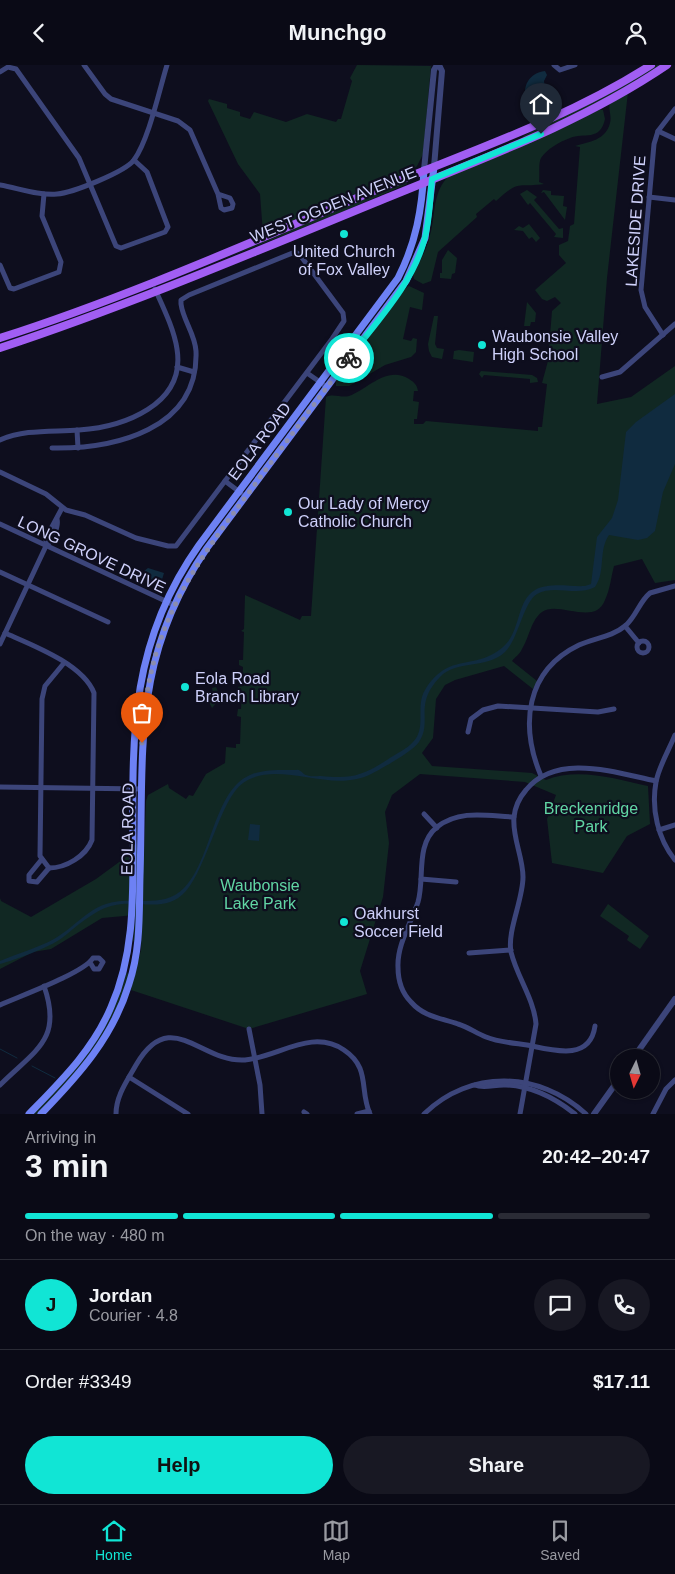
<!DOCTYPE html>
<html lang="en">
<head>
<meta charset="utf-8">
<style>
  body { margin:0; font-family:Helvetica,sans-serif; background:#181823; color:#f1f3f6; height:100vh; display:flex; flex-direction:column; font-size:19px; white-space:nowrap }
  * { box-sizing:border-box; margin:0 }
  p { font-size:16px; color:#999aa1 }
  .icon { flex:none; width:28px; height:28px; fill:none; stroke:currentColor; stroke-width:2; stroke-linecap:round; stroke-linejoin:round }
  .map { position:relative; height:1049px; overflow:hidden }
  .side { display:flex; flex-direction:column; background:#0a0a16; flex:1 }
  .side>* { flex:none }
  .needle { width:32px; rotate:185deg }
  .buttons { position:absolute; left:610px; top:984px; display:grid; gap:10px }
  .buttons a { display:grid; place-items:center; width:50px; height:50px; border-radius:50%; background:#0a0a16; box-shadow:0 1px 4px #0004,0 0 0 1px #2a2b35; font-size:25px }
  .pin { position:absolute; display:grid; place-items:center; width:42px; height:42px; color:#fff; margin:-51px -21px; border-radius:50% 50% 50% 0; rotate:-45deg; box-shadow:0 0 5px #0007 }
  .pin .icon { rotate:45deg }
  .courier { position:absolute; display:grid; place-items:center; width:50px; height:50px; margin:-25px; border:4px solid #11e5d5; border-radius:50%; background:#fff; color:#222; box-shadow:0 1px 6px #0007 }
  .summary em { font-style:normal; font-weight:800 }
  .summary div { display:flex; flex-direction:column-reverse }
  .summary { display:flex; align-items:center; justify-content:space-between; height:85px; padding:0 25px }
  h1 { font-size:32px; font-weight:800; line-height:38px }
  .bar { display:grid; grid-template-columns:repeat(4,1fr); gap:8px 5px; align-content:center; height:60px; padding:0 25px }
  .bar i { height:6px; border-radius:4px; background:#2a2b35 }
  .bar .current { background:#11e5d5 }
  .bar p { grid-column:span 4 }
  .line { display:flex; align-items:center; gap:12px; padding:0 25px; border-top:1px solid #2a2b35 }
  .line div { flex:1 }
  .round { display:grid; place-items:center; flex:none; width:52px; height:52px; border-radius:26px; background:#181823 }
  .button { display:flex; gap:10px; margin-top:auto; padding:10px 25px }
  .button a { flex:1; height:58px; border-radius:30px; background:#11e5d5; color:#111; font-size:20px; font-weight:800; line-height:58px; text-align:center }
  .button a+a { background:#181823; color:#f1f3f6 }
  header { display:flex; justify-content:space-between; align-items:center; height:65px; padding:0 25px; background:#0a0a16; font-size:22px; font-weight:800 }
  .tabs { display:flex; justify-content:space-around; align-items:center; height:70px; border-top:1px solid #2a2b35; background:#0a0a16; font-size:14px; color:#999aa1 }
  .tabs a { display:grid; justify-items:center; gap:2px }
  .tabs .current { color:#11e5d5 }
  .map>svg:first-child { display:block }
</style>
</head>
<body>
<header><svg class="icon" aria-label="back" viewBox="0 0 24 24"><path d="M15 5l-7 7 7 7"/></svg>Munchgo<svg class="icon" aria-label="person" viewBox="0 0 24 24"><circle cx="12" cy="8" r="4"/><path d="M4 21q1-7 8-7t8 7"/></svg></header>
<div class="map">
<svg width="675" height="1049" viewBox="0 0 675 1049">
  <rect width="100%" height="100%" fill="#0e0e1e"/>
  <g fill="#112823">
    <polygon points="357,0 431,1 423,89 417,101 406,110 263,169 260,129 238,99 208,36 209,34 227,39 227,43 240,47 240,51 250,54 254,47 286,57 307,49 336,57 338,54 341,54 352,16 350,13"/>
    <polygon points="657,0 661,0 590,43 524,73 523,71 609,28"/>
    <path d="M628,27L607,213L597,339L631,332L675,301V515L655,518L642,494L614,501C611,512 610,525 605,535C595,562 558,535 542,547C531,555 529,573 522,584C520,589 515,592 512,596L537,616L533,624L504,601L455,615L445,620L436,634L433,673L422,688L432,701L532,708L546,715C578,702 616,714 648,721L650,759L627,771L603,808L552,798L547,754L556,730L525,717L420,709L392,730L385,747L389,778L383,832L360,906L367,929L249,964L131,925L141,885L142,850L135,877L133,876L135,850L102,853L51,884L33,887L0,904V833L1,836L31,852L96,814L126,792H135V766L138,792H144L146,736L148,730L168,719L169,723L186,734L189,730L193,731L206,709L225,698L226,682L236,683V679H240L241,652L237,651L238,644H241L242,626L238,625V622L242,621L243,602L239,600V595H243L244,567L241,566L244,564L245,530L300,555L302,551H311L326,332C333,328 341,333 349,331C368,324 387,300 409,314C414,317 417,320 418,326H414L413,336L419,337L417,354H414V359H423L426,356L538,366V362H542L547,319L542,318L548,296L552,246L561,238L555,232L547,236L542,234L535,225L566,198L559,190V180L568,176L570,161L574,159L580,82L575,81C589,77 606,75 610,58C612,51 608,45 610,38Z"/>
    <path d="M599,45H603L605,54C600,77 584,67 570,73C559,77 547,84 541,93C538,98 540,111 539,117L544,119C517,123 520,114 496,136L494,134L476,149L477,152L438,187L431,216L423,219L414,214L413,209C420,197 427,184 430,170C436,148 432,126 450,110Z"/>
    <polygon points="406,116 407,119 335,150 221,195"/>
    <polygon points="527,125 537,132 534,135 559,164 563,163 563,173 554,172 556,169 530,138 528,140 520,129"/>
    <polygon points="543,125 551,126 551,130 564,131 563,141 567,142 565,155 544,127 541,128"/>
    <polygon points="529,159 540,173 536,177 532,172 529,174 523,166 514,165 519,161 523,163"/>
    <polygon points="448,185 457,193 455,208 452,209 451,214 440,213 440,208 442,208 442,195"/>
    <polygon points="409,221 424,228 422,245 410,242 403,274 411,276 413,273 417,274 416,287 411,292 385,300 349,321 336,321 336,315 404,224"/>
    <polygon points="527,237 536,248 535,257 531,257 530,261 524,261"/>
    <polygon points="434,251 438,251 435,279 437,283 444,284 442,294 432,292 429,286 428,279"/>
    <polygon points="459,285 474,287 473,297 453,294 454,286"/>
    <polygon points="481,306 532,310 537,313 538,317 530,318 530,314 484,310 482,313 479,309"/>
    <polygon points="216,622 221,633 212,643 208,635 213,629 212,623"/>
    <polygon points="608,839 649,871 640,884 627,875 629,871 600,851"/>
    <path d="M126,908L130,909C108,972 82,1002 37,1049H32L67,1014L121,926Z"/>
  </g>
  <g fill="#102b3f">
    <path d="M545,6L547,10L544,16L546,31L531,38L527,37C521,22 529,8 545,6Z"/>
    <path d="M675,329V399L663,427L655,466L647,473L638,475L609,470C598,486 606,507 595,522C576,532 555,519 537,529C523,538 519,573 505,587C487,604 456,595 440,612C413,640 433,656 419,677C412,687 384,702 373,708C332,731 279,693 243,718C221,733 207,802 186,826C165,850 137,833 111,841C93,846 76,862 62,873C50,882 15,895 0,899V896C18,888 38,883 54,874C72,864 87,845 106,839C133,830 163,845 184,823C212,795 213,726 250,710C263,704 283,705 296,705C301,704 302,709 306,710C310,712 317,711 321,711C351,714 362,711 387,695C395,689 407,684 413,677C427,663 415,641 425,625C449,586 473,607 503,582C521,567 516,536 535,525C550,517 570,522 585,521L591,519L597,472L612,453L618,435L626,367L636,357Z"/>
    <polygon points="148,503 164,508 161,518 156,519 143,512 143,507"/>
    <polygon points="250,759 260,760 259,776 248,775"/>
  </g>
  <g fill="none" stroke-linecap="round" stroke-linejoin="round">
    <g stroke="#102b3f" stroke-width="1">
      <polyline points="0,984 17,993"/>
      <polyline points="32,1001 55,1013"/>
    </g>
    <g stroke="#3c457a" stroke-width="5">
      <polyline points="84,0 105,29 111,34 178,56 190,65 218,129 221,143 224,145 232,143 233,139 230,133 218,129"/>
      <polyline points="554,0 560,5 575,0"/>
      <polyline points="0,7 8,2 16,4 79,93 116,181 121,183 165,167 168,162 147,107 134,95"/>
      <polyline points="658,66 675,74"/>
      <path d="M0,120C18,123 39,131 57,129C72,128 125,107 134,95C149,74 159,26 167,0"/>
      <polyline points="649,132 675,135"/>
      <polyline points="0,200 10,223 14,224 59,207 61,197 42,151 44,129"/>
      <polyline points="663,270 645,242 641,225 654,79 658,66 675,44"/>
      <polyline points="177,302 194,307"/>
      <polyline points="307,308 327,322"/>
      <polyline points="602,312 620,307 675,259"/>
      <polyline points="77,365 78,383"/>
      <path d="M0,375C25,364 52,367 79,365C123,362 186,340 177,284C174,264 163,242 155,224"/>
      <path d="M0,407L46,429L66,445L85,450L136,473L168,481H176L332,274L344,256L343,248L300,190L295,187L189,230L181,235V239C183,255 195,269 196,286C199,365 114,384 52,383"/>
      <polyline points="225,416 241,428"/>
      <polyline points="0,459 174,540"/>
      <polyline points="46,481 46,473 62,443"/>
      <polyline points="0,507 108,557"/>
      <polyline points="625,561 639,578"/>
      <path d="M5,568C32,580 83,599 94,628L92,775C86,791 66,803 49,803"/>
      <circle cx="643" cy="582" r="6"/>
      <path d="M0,579L46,481C52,476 59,462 57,454"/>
      <polyline points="468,667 471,654 483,645 498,641 598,647 614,644"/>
      <path d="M675,670C669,685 659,701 656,717C651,744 658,774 675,795"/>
      <path d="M541,711C520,661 525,606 579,580C594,573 612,572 625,561C636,552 639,537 650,528L675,521"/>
      <polyline points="0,722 142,724"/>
      <polyline points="424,749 437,763"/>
      <path d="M514,752C488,751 460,744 437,762C415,780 425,813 418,837C411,858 397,880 398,902C398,915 402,928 411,937C424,952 441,953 458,959C468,962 476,968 486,972C498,977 513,978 527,980C552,985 590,997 595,961"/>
      <polyline points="659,765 675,760"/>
      <polyline points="42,794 29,810 29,816 37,817 49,803"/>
      <polyline points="49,803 40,791 42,634 45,621 64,598"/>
      <polyline points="421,814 456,817"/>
      <polyline points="469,888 511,885"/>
      <path d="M0,940C20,931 84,908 93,893H99L103,897L99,904H94L91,899"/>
      <polyline points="249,964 260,1020 262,1049"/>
      <polyline points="129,1012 188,1049"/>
      <path d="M0,1020C35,985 63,975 44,921"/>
      <path d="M475,1020C484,1024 496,1019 506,1020C531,1021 556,1034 575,1049"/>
      <polyline points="304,1047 307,1049"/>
      <path d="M116,1049C116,1031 127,1016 136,1000C171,940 200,998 245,995C278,992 312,963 344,985C371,1003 359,1025 370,1049"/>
      <polyline points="357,1049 369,1046"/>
      <path d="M424,1049C470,1004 539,1006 586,1049"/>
      <path d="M520,1049L536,959C534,934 517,912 511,887C507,866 523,835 523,812C523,792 512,772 514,752C515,742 520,732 526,725C557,687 616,708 656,716"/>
      <polyline points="653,1049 666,1024 675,1015"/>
    </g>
    <g stroke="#3c457a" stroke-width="6">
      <polyline points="434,102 442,6 439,0"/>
      <polyline points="424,105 434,5 437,0"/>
      <polyline points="634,992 675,934"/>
      <polyline points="594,1049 619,1014"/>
    </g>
    <g stroke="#6d81f4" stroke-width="7">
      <path d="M29,1049C61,1016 93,985 111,942C134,890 133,835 133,779C132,666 131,576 199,480L398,213C416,178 422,144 424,105"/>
      <path d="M41,1049C79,1010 113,972 129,919C141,883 139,848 140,811C144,685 131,593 207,483L406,216L425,173L434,102"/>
    </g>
    <g stroke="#a15ef3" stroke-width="8">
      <path d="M0,273C128,232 251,177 376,125C468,87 567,54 651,0"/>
      <path d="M0,283C130,240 257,186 384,134C481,94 580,59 667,0"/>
    </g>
  </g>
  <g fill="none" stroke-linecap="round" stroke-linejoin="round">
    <path stroke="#8b8dae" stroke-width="5" stroke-dasharray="0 9" d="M142,678C147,563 190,506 256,418C287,376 318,334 349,293"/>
    <path stroke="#11e5d5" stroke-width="6" d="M349,293C376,257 412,220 424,176C430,156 430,134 432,114L541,69"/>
  </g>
  <g fill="#11e5d5" stroke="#0e0e1e" stroke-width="2">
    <circle cx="344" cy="169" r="5"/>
    <circle cx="482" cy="280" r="5"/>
    <circle cx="288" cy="447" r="5"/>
    <circle cx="185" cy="622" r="5"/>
    <circle cx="344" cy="857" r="5"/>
  </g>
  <g text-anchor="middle" stroke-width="4.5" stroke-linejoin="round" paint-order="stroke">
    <g font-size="16" fill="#cfd1fb" stroke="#0e0e1e">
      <text transform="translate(333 139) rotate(-22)" y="6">WEST OGDEN AVENUE</text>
      <text transform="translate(635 156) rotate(-86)" y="6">LAKESIDE DRIVE</text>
      <text transform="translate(259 376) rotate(-53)" y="6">EOLA ROAD</text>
      <text transform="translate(92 489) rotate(25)" y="6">LONG GROVE DRIVE</text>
      <text transform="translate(127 764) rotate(-89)" y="6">EOLA ROAD</text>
    </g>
    <g font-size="16" fill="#cfd1fb" stroke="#0e0e1e" text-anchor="start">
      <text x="344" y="192" text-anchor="middle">United Church<tspan x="344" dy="18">of Fox Valley</tspan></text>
      <text x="492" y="277">Waubonsie Valley<tspan x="492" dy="18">High School</tspan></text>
      <text x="298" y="444">Our Lady of Mercy<tspan x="298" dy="18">Catholic Church</tspan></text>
      <text x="195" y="619">Eola Road<tspan x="195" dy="18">Branch Library</tspan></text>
      <text x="354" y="854">Oakhurst<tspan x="354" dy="18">Soccer Field</tspan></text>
    </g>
    <g font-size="16" fill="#61d5a4" stroke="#0e0e1e">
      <text x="591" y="749">Breckenridge<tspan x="591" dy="18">Park</tspan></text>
      <text x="260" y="826">Waubonsie<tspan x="260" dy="18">Lake Park</tspan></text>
    </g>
  </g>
</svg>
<div class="buttons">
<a><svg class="needle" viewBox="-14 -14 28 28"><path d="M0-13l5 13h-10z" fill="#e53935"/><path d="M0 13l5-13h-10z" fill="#999aa1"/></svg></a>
</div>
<div class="pin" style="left:142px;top:678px;background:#ea580c"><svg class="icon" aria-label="bag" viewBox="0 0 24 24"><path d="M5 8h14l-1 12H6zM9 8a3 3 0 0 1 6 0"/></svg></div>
<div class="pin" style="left:541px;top:69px;background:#1f2937"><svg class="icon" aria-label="home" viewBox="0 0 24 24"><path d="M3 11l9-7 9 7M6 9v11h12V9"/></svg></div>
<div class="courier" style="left:349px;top:293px"><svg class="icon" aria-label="bike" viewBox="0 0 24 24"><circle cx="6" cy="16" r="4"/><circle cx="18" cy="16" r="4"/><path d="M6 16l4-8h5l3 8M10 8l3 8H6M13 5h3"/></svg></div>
</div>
<section class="side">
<div class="summary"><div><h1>3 min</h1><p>Arriving in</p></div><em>20:42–20:47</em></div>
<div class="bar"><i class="current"></i><i class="current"></i><i class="current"></i><i></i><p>On the way · 480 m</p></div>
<div class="line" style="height:90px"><b class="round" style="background:#11e5d5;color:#111">J</b><div><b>Jordan</b><p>Courier · 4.8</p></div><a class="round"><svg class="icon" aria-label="chat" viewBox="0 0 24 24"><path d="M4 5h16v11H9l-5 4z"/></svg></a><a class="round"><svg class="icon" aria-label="phone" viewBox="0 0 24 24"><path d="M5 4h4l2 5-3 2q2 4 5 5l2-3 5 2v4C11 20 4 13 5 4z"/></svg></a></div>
<div class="line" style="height:65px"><div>Order #3349</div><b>$17.11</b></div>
<div class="button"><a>Help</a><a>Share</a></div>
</section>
<nav class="tabs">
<a class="current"><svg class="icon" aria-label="home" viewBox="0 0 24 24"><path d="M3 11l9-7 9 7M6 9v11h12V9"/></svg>Home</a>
<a><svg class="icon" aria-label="map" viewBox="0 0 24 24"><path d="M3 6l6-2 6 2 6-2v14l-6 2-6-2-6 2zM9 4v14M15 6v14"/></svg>Map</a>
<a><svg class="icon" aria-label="saved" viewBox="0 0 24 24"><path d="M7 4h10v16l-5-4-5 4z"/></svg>Saved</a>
</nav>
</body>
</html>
